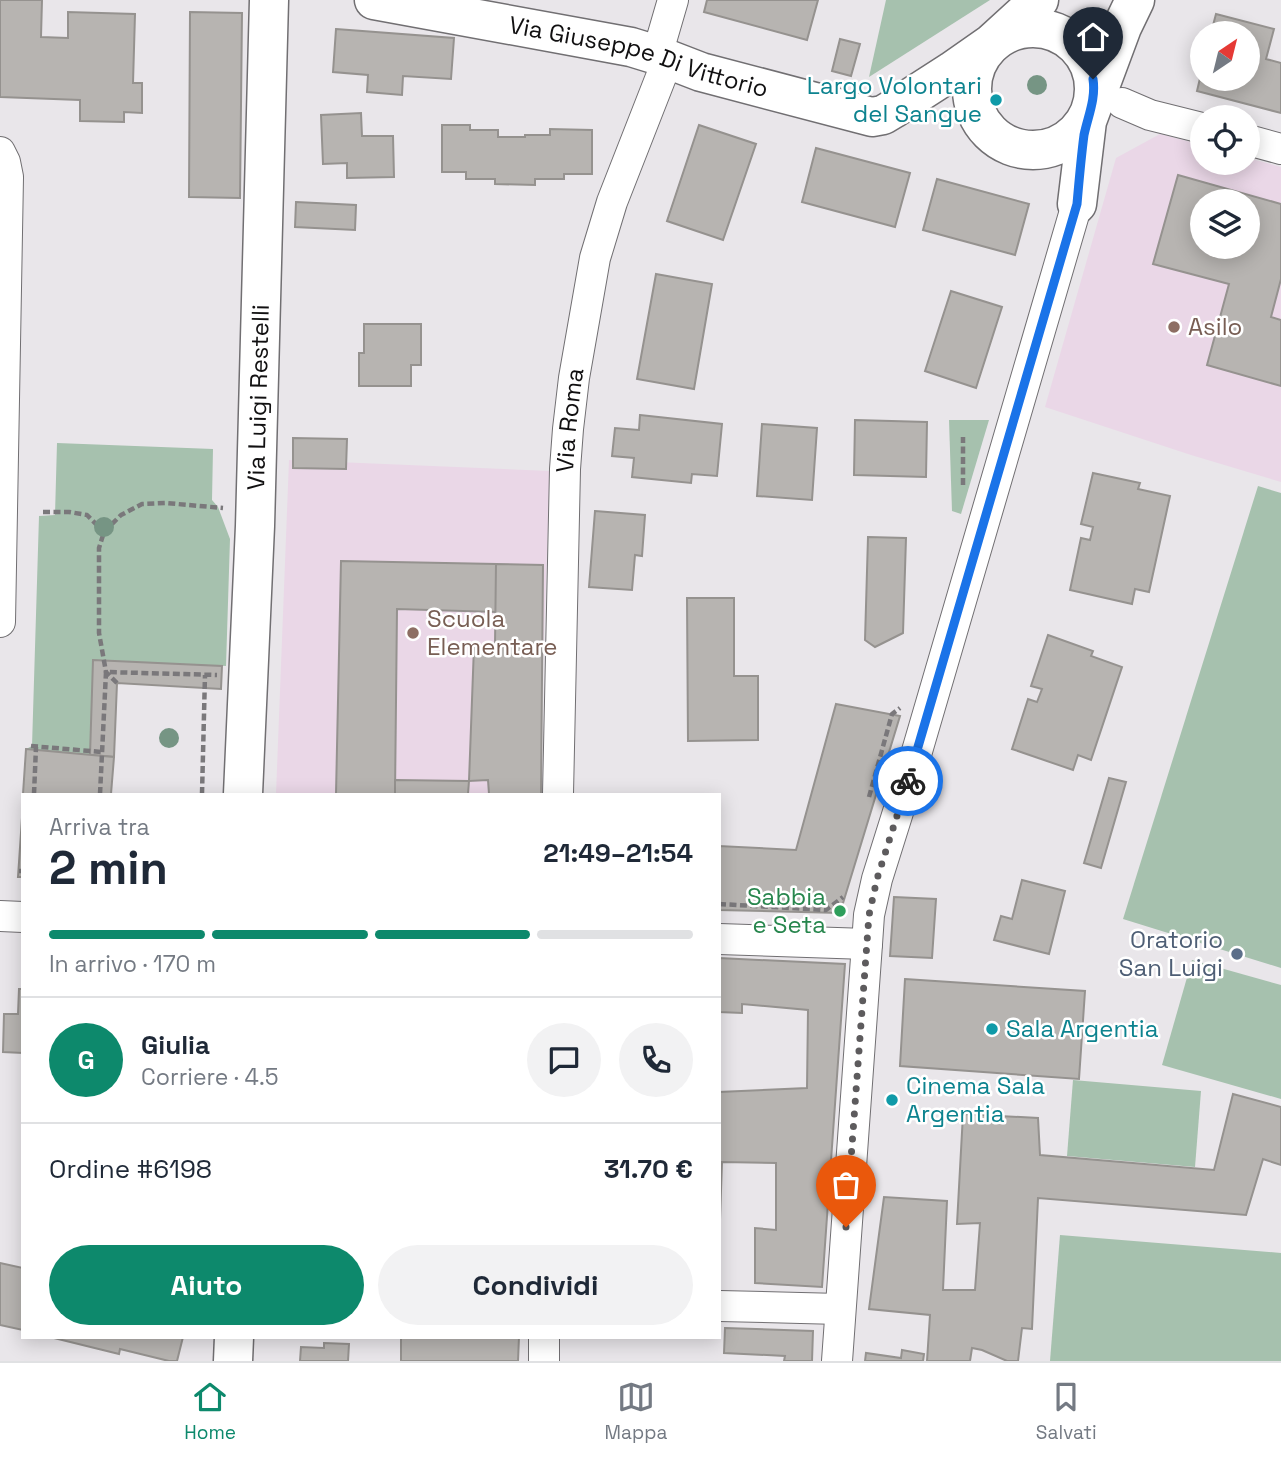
<!DOCTYPE html>
<html lang="it">
<head>
<meta charset="utf-8">
<style>
  body { margin:0; font-family:"Space Grotesk",sans-serif; background:#f2f2f3; color:#1f2937; height:100vh; display:flex; flex-direction:column; font-size:26px; white-space:nowrap }
  * { box-sizing:border-box; margin:0 }
  p { font-size:23px; color:#747a83 }
  .icon { flex:none; width:38px; height:38px; fill:none; stroke:currentColor; stroke-width:2; stroke-linecap:round; stroke-linejoin:round }
  .map { position:relative; flex:1; overflow:hidden }
  .details { position:absolute; left:21px; top:793px; width:700px; height:546px; display:flex; flex-direction:column; background:#fff; border-radius:0px; box-shadow:0 4px 18px #0003 }
  .details>* { flex:none }
  .needle { width:46px; rotate:35deg }
  .tools { position:absolute; left:1190px; top:21px; display:grid; gap:14px }
  .tools a { display:grid; place-items:center; width:70px; height:70px; border-radius:50%; background:#fff; box-shadow:0 4px 18px #0003; font-size:35px }
  .pin { position:absolute; display:grid; place-items:center; width:60px; height:60px; color:#fff; margin:-72px -30px; border-radius:50% 50% 50% 0; rotate:-45deg; box-shadow:0 0 7px #0007 }
  .pin .icon { rotate:45deg }
  .courier { position:absolute; display:grid; place-items:center; width:70px; height:70px; margin:-35px; border:5px solid #1a73e8; border-radius:50%; background:#fff; color:#222; box-shadow:0 2px 9px #0007 }
  .summary em { font-style:normal; font-weight:600 }
  .summary div { display:flex; flex-direction:column-reverse }
  .summary { display:flex; align-items:center; justify-content:space-between; height:119px; padding:0 28px }
  h1 { font-size:46px; font-weight:600; line-height:52px }
  .bar { display:grid; grid-template-columns:repeat(4,1fr); gap:10px 7px; align-content:center; height:84px; padding:0 28px }
  .bar i { height:9px; border-radius:5px; background:#e0e1e3 }
  .bar .on { background:#0d896c }
  .bar p { grid-column:span 4 }
  .line { display:flex; align-items:center; gap:18px; padding:0 28px; border-top:2px solid #e0e1e3 }
  .line div { flex:1 }
  .round { display:grid; place-items:center; flex:none; width:74px; height:74px; border-radius:37px; background:#f2f2f3 }
  .action { display:flex; gap:14px; margin-top:auto; padding:14px 28px }
  .action a { flex:1; height:80px; border-radius:42px; background:#0d896c; color:#fff; font-size:28px; font-weight:600; line-height:80px; text-align:center }
  .action a+a { background:#f2f2f3; color:#1f2937 }
  .dock { display:flex; justify-content:space-around; align-items:center; height:98px; border-top:2px solid #e0e1e3; background:#fff; font-size:19px; color:#747a83 }
  .dock a { display:grid; justify-items:center; gap:4px }
  .dock .on { color:#0d896c }
  .map>svg:first-child { display:block }
</style>
</head>
<body>
<div class="map">
<svg width="1281" height="1361" viewBox="0 0 1281 1361">
  <rect width="100%" height="100%" fill="#e9e6ea"/>
  <g fill="#ead7e7" fill-rule="evenodd">
    <path d="M1160,134L1202,145V163H1248V158L1281,167V482L1191,455L1045,407L1116,158ZM1202,201H1248V247H1202Z"/>
    <polygon points="289,460 550,471 538,794 276,794"/>
  </g>
  <g fill="#a6c1ae">
    <polygon points="886,0 990,0 869,77"/>
    <polygon points="949,420 989,420 961,514 952,511"/>
    <polygon points="57,443 213,449 212,500 218,507 230,539 226,666 94,660 90,755 26,749 32,746 39,516 55,515"/>
    <polygon points="1258,486 1281,493 1281,968 1123,919"/>
    <polygon points="1192,960 1281,985 1281,1099 1162,1065"/>
    <polygon points="1073,1080 1201,1091 1195,1167 1067,1156"/>
    <polygon points="1060,1235 1281,1253 1281,1361 1050,1361"/>
  </g>
  <g fill="#b7b4b1" stroke="#95928f" stroke-width="2" fill-rule="evenodd">
    <polygon points="0,0 42,0 41,37 68,38 68,12 135,14 133,83 142,83 142,113 124,112 124,122 80,121 80,100 0,97"/>
    <polygon points="707,0 818,0 807,40 704,12"/>
    <polygon points="190,12 242,13 240,198 189,197"/>
    <polygon points="1216,14 1274,29 1266,59 1281,63 1281,113 1197,91 1202,70 1202,79 1248,79 1248,33 1211,33"/>
    <polygon points="336,29 454,38 451,79 403,76 402,95 367,92 368,75 333,72"/>
    <polygon points="840,39 860,44 851,76 832,71"/>
    <polygon points="361,113 362,136 393,136 394,177 347,178 347,163 323,164 321,115"/>
    <polygon points="442,125 470,125 470,130 498,130 498,137 525,137 525,135 550,135 550,129 592,130 592,174 564,174 564,179 535,179 535,185 495,184 495,179 466,179 466,172 442,172"/>
    <polygon points="699,125 756,144 723,240 667,221"/>
    <polygon points="816,148 910,173 895,227 802,202"/>
    <path d="M1178,175L1281,204V279L1271,317L1281,320V386L1207,365L1229,284L1153,264ZM1202,201H1248V247H1202Z"/>
    <polygon points="937,179 1029,204 1015,255 923,230"/>
    <polygon points="296,202 356,205 355,230 295,227"/>
    <polygon points="656,274 712,284 694,389 637,379"/>
    <polygon points="951,291 1002,307 976,388 925,371"/>
    <polygon points="364,324 421,324 421,365 411,365 411,386 359,386 359,353 364,353"/>
    <polygon points="640,415 722,424 717,476 692,474 691,483 632,477 634,458 612,456 615,428 639,430"/>
    <polygon points="855,420 927,422 926,477 854,475"/>
    <polygon points="762,424 817,428 812,500 757,496"/>
    <polygon points="293,438 347,439 346,469 293,468"/>
    <polygon points="1093,473 1140,483 1138,489 1170,496 1149,592 1135,589 1132,604 1070,590 1081,538 1090,540 1093,527 1081,524"/>
    <polygon points="595,511 645,515 642,556 635,555 632,590 589,587"/>
    <polygon points="868,537 906,538 903,633 875,647 865,640"/>
    <polygon points="341,561 496,564 496,612 397,609 395,794 336,794"/>
    <polygon points="496,564 543,565 541,794 489,794 488,780 469,781 474,646 495,645"/>
    <polygon points="687,598 734,598 734,676 758,676 758,740 688,741"/>
    <polygon points="1048,635 1093,651 1091,656 1122,667 1091,760 1078,755 1073,770 1012,749 1028,699 1037,702 1042,689 1031,686"/>
    <polygon points="93,660 222,666 221,689 117,683 114,757 90,755"/>
    <polygon points="836,704 900,716 840,913 719,910 719,846 796,850"/>
    <polygon points="26,749 114,757 111,794 23,794"/>
    <polygon points="1109,778 1126,782 1101,868 1084,863"/>
    <polygon points="395,780 469,781 468,794 395,794"/>
    <polygon points="23,803 23,877 18,877"/>
    <polygon points="1022,880 1065,891 1049,954 994,940 1001,916 1012,919"/>
    <polygon points="894,897 936,899 932,958 890,956"/>
    <polygon points="719,958 845,964 822,1287 755,1283 755,1228 776,1230 776,1163 722,1162 719,1248 719,1092 807,1088 808,1010 742,1004 742,1013 719,1012"/>
    <polygon points="905,979 1085,991 1079,1079 900,1066"/>
    <polygon points="19,989 23,989 23,1053 3,1052 4,1014 18,1014"/>
    <polygon points="1233,1094 1281,1107 1281,1165 1263,1159 1246,1215 1038,1198 1032,1329 1022,1328 1018,1361 1007,1361 982,1350 972,1348 970,1361 927,1361 930,1315 869,1309 884,1197 947,1201 943,1290 975,1290 980,1223 957,1224 963,1114 1038,1118 1040,1155 1214,1170"/>
    <polygon points="0,1263 23,1268 23,1330 0,1325"/>
    <polygon points="725,1328 813,1331 812,1361 784,1361 785,1356 724,1353"/>
    <polygon points="50,1337 183,1337 177,1361 169,1361 120,1349 119,1354"/>
    <polygon points="401,1337 519,1337 518,1361 401,1361"/>
    <polygon points="324,1343 349,1344 348,1361 300,1361 301,1347 324,1348"/>
    <polygon points="902,1350 924,1354 923,1361 865,1361 866,1353 901,1358"/>
  </g>
  <g fill="none" stroke-linecap="round" stroke-linejoin="round">
    <g stroke="#716f72" stroke-width="32">
      <g id="street">
        <polyline points="657,55 673,0"/>
        <polyline points="1122,103 1150,115 1202,128"/>
        <polyline points="1248,140 1281,149"/>
        <polyline points="0,152 5,162 8,177 0,622"/>
        <path id="s1" d="M558,794L565,469L568,429L574,378L595,258L612,202L668,59"/>
        <polyline points="0,916 23,917"/>
        <polyline points="719,939 867,944"/>
        <polyline points="719,1306 840,1309"/>
        <polyline points="544,1361 544,1337"/>
        <polyline points="837,1361 867,944 869,915 877,879 915,758 1077,204"/>
      </g>
    </g>
    <g stroke="#716f72" stroke-width="41">
      <g id="secondary">
        <path id="s2" d="M374,0L631,47L657,55L701,72L872,117L883,115L893,109L952,71L992,43L1039,0"/>
        <circle cx="1033" cy="89" r="61"/>
        <polyline points="1077,204 1087,121 1122,27 1135,0"/>
        <path id="s3" d="M243,794L255,526L269,0"/>
        <polyline points="233,1361 234,1337"/>
      </g>
    </g>
    <g stroke="#7a787b" stroke-width="4.5" stroke-dasharray="7 3.5" stroke-linecap="butt">
      <polyline points="963,485 963,437"/>
      <polyline points="43,512 69,512 87,515 104,532"/>
      <polyline points="117,683 106,672 99,633 99,548 104,532 121,515 142,504 166,503 223,508"/>
      <polyline points="31,746 102,752"/>
      <polyline points="34,794 36,747"/>
      <polyline points="100,794 106,672 217,675"/>
      <polyline points="202,794 205,675"/>
      <polyline points="869,797 892,714 900,708"/>
      <polyline points="19,871 23,871"/>
      <polyline points="719,904 826,910 843,897"/>
    </g>
    <use href="#street" stroke="#fff" stroke-width="30"/>
    <use href="#secondary" stroke="#fff" stroke-width="38"/>
  </g>
  <g fill="#769584">
    <circle cx="1037" cy="85" r="10"/>
    <circle cx="104" cy="527" r="10"/>
    <circle cx="169" cy="738" r="10"/>
  </g>
  <g fill="none" stroke-linecap="round" stroke-linejoin="round">
    <polyline stroke="#5d5b5d" stroke-width="7" stroke-dasharray="0 12.6" points="846,1227 869,915 877,879 908,781"/>
    <path stroke="#1a73e8" stroke-width="9" d="M908,781L1077,204C1079,181 1081,158 1084,135C1088,116 1096,99 1093,79"/>
  </g>
  <g fill="#0f9aa8" stroke="#fff" stroke-width="2.5">
    <circle cx="996" cy="100" r="7"/>
    <circle cx="992" cy="1029" r="7"/>
    <circle cx="892" cy="1100" r="7"/>
  </g>
  <g fill="#8d6e63" stroke="#fff" stroke-width="2.5">
    <circle cx="1174" cy="327" r="7"/>
    <circle cx="413" cy="633" r="7"/>
  </g>
  <circle fill="#2e9e5b" stroke="#fff" stroke-width="2.5" cx="840" cy="911" r="7"/>
  <circle fill="#5c6f8a" stroke="#fff" stroke-width="2.5" cx="1237" cy="954" r="7"/>
  <g text-anchor="middle" stroke-width="5" stroke-linejoin="round" paint-order="stroke">
    <g font-size="24" fill="#111011" stroke="#fff">
      <text dy="8" stroke="none"><textPath href="#s2" startOffset="271">Via Giuseppe Di Vittorio</textPath></text>
      <text dy="8" stroke="none"><textPath href="#s3" startOffset="397">Via Luigi Restelli</textPath></text>
      <text dy="8" stroke="none"><textPath href="#s1" startOffset="374">Via Roma</textPath></text>
    </g>
    <g font-size="24" fill="#0d838f" stroke="#fff" text-anchor="start">
      <text x="982" y="94" text-anchor="end">Largo Volontari<tspan x="982" dy="28">del Sangue</tspan></text>
      <text x="1006" y="1037">Sala Argentia</text>
      <text x="906" y="1094">Cinema Sala<tspan x="906" dy="28">Argentia</tspan></text>
    </g>
    <g font-size="24" fill="#785e54" stroke="#fff" text-anchor="start">
      <text x="1188" y="335">Asilo</text>
      <text x="427" y="627">Scuola<tspan x="427" dy="28">Elementare</tspan></text>
    </g>
    <g font-size="24" fill="#27864d" stroke="#fff" text-anchor="end">
      <text x="826" y="905">Sabbia<tspan x="826" dy="28">e Seta</tspan></text>
    </g>
    <g font-size="24" fill="#4e5e75" stroke="#fff" text-anchor="end">
      <text x="1223" y="948">Oratorio<tspan x="1223" dy="28">San Luigi</tspan></text>
    </g>
  </g>
</svg>
<div class="tools">
<a><svg class="needle" viewBox="-14 -14 28 28"><path d="M0-13l5 13h-10z" fill="#e53935"/><path d="M0 13l5-13h-10z" fill="#747a83"/></svg></a>
<a><svg class="icon" aria-label="locate" viewBox="0 0 24 24"><circle cx="12" cy="12" r="6"/><path d="M12 2v4M12 18v4M2 12h4M18 12h4"/></svg></a>
<a><svg class="icon" aria-label="layers" viewBox="0 0 24 24"><path d="M12 4l9 5-9 5-9-5zM3 14l9 5 9-5"/></svg></a>
</div>
<div class="pin" style="left:846px;top:1227px;background:#ea580c"><svg class="icon" aria-label="bag" viewBox="0 0 24 24"><path d="M5 8h14l-1 12H6zM9 8a3 3 0 0 1 6 0"/></svg></div>
<div class="pin" style="left:1093px;top:79px;background:#1f2937"><svg class="icon" aria-label="home" viewBox="0 0 24 24"><path d="M3 11l9-7 9 7M6 9v11h12V9"/></svg></div>
<div class="courier" style="left:908px;top:781px"><svg class="icon" aria-label="bike" viewBox="0 0 24 24"><circle cx="6" cy="16" r="4"/><circle cx="18" cy="16" r="4"/><path d="M6 16l4-8h5l3 8M10 8l3 8H6M13 5h3"/></svg></div>
<section class="details">
<div class="summary"><div><h1>2 min</h1><p>Arriva tra</p></div><em>21:49–21:54</em></div>
<div class="bar"><i class="on"></i><i class="on"></i><i class="on"></i><i></i><p>In arrivo · 170 m</p></div>
<div class="line" style="height:126px"><b class="round" style="background:#0d896c;color:#fff">G</b><div><b>Giulia</b><p>Corriere · 4.5</p></div><a class="round"><svg class="icon" aria-label="chat" viewBox="0 0 24 24"><path d="M4 5h16v11H9l-5 4z"/></svg></a><a class="round"><svg class="icon" aria-label="phone" viewBox="0 0 24 24"><path d="M5 4h4l2 5-3 2q2 4 5 5l2-3 5 2v4C11 20 4 13 5 4z"/></svg></a></div>
<div class="line" style="height:91px"><div>Ordine #6198</div><b>31.70 €</b></div>
<div class="action"><a>Aiuto</a><a>Condividi</a></div>
</section>
</div>
<nav class="dock">
<a class="on"><svg class="icon" aria-label="home" viewBox="0 0 24 24"><path d="M3 11l9-7 9 7M6 9v11h12V9"/></svg>Home</a>
<a><svg class="icon" aria-label="map" viewBox="0 0 24 24"><path d="M3 6l6-2 6 2 6-2v14l-6 2-6-2-6 2zM9 4v14M15 6v14"/></svg>Mappa</a>
<a><svg class="icon" aria-label="saved" viewBox="0 0 24 24"><path d="M7 4h10v16l-5-4-5 4z"/></svg>Salvati</a>
</nav>
</body>
</html>
